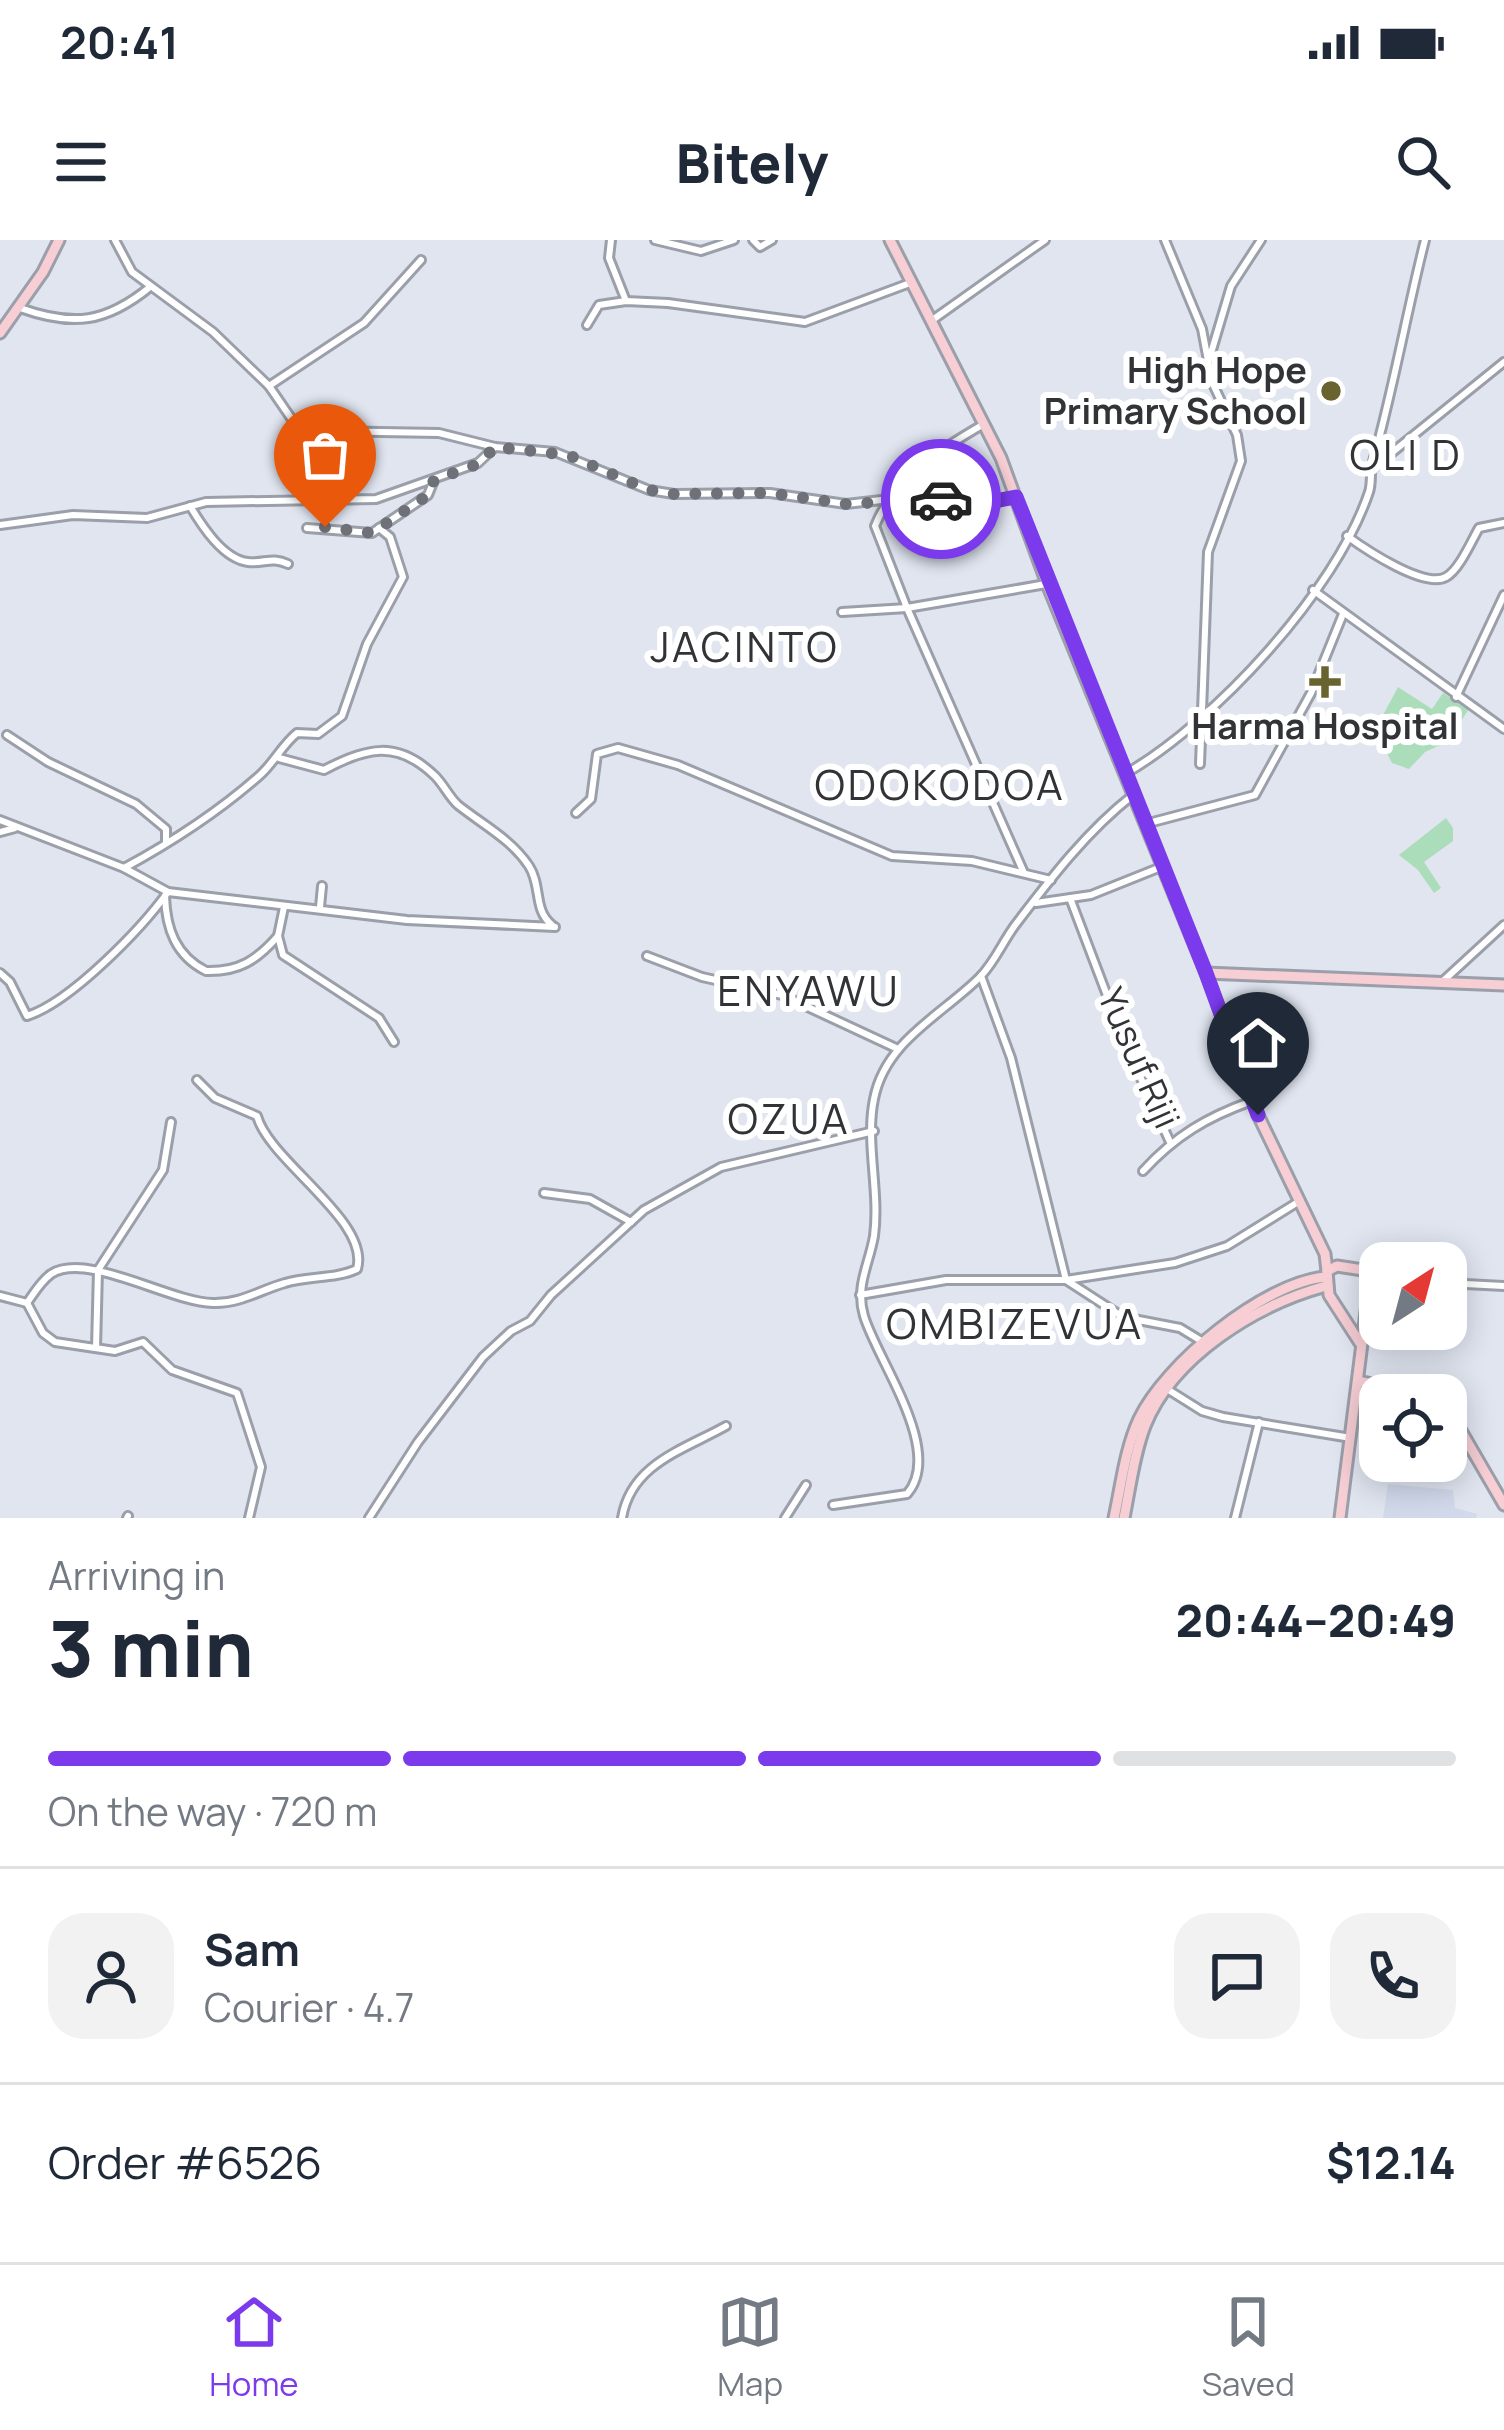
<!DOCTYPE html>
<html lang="en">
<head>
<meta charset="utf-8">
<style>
  body { margin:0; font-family:Manrope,sans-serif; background:#f2f2f3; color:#1f2937; height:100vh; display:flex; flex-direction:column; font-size:45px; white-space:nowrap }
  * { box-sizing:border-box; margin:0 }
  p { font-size:39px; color:#747a83 }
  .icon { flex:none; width:66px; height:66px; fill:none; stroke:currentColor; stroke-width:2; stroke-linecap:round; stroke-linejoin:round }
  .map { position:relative; height:1278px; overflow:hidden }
  .sheet { display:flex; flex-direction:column; background:#fff; flex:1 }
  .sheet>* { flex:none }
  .needle { width:78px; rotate:36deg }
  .buttons { position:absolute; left:1359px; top:1002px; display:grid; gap:24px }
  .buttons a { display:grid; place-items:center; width:108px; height:108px; border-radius:24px; background:#fff; box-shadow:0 6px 30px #0003; font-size:60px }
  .pin { position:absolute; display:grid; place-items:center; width:102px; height:102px; color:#fff; margin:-123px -51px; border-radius:50% 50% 50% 0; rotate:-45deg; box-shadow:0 0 12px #0007 }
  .pin .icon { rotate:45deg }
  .courier { position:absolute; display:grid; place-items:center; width:120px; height:120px; margin:-60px; border:9px solid #7c3aed; border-radius:50%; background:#fff; color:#222; box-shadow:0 3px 15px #0007 }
  .head em { font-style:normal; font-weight:800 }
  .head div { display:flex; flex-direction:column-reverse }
  .head { display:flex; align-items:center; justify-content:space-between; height:204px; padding:0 48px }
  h1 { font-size:78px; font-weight:800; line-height:90px }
  .bar { display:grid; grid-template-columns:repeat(4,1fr); gap:18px 12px; align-content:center; height:144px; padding:0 48px }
  .bar i { height:15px; border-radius:9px; background:#e0e1e3 }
  .bar .active { background:#7c3aed }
  .bar p { grid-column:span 4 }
  .line { display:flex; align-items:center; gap:30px; padding:0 48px; border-top:3px solid #e0e1e3 }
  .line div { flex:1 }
  .round { display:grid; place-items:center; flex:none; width:126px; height:126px; border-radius:36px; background:#f2f2f3 }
  .status { display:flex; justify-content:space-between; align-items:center; height:84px; padding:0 60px; background:#fff; direction:ltr }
  .status svg { height:33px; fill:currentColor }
  header { display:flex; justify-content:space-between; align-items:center; height:156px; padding:0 48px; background:#fff; font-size:54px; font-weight:800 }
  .menu { display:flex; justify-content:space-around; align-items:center; height:168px; border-top:3px solid #e0e1e3; background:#fff; font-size:33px; color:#747a83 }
  .menu a { display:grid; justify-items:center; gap:6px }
  .menu .active { color:#7c3aed }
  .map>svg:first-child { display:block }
</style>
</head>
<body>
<div class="status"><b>20:41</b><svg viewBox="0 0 49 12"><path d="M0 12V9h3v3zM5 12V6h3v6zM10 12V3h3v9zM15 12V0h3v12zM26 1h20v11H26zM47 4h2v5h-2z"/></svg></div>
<header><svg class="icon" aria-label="menu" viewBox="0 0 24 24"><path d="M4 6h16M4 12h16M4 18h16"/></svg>Bitely<svg class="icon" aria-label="search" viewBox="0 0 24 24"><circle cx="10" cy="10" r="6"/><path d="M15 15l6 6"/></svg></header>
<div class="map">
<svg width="1504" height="1278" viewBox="0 0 1504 1278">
  <rect width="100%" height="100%" fill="#e0e5f0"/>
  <polygon fill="#d1d9eb" points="1388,1244 1453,1250 1455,1268 1477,1274 1476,1278 1383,1278"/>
  <g fill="#acddbb">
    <polygon points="1398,447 1432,469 1443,453 1469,469 1447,502 1425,512 1409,529 1392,523 1375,490"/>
    <polygon points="1446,578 1453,588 1453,601 1424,622 1441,648 1434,653 1418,630 1399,615"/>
  </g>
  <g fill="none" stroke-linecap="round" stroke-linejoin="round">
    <g stroke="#9a9fa9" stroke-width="12">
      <g id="street">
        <polyline points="115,0 132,32 213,92 269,146 293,181 321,191 439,193 495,207 555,212 649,250 674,254 770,253 846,264 899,258 989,262 1016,257"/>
        <polyline points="611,0 609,18 626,61"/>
        <polyline points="655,0 701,11 734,0"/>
        <polyline points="753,0 760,7 772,0"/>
        <polyline points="1165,0 1202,89 1212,142 1237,195 1241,221 1208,312 1200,524"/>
        <path d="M20,68C73,87 106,83 150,47"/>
        <polyline points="931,81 1045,0"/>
        <polyline points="587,85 599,65 626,61 668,63 805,82 910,43"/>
        <polyline points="1209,120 1231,46 1261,0"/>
        <polyline points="269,146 364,83 421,20"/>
        <path d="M984,184C942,208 894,238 875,286L907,368L1024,633"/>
        <polyline points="1373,228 1504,122"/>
        <path d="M190,266C202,286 223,319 248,322C264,324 272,316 288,324"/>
        <polyline points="0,285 73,275 147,278 206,262 376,259 478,223 495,207"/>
        <polyline points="307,288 372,293 428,255 434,240"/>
        <path d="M1347,296C1365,309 1424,349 1446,337C1459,330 1471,302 1479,288L1504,283"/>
        <polyline points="1313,350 1504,489"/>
        <polyline points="842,372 907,368 1046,344"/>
        <polyline points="1456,457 1504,355"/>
        <polyline points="7,495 48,522 136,564 166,589 166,603"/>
        <path d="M279,518L324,530C365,508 397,499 435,536C444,545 449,557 458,565C483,585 511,599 529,626C542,646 533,670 552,685"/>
        <path d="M1125,534C1215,482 1336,351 1369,252C1372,243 1370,234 1372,225C1393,151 1406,75 1425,0"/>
        <polyline points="576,573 591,559 597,514 618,508 678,525 892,616 972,621 1051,640"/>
        <polyline points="0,580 124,628 168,652 407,680 555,687"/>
        <polyline points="1145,584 1255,555 1311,453 1343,374"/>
        <polyline points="0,592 15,588"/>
        <path d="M124,628C172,602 218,572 259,536C274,523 282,505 297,493L318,494L342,476L367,404L403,337L390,297L379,288"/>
        <path d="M165,656C166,689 176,716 206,731C239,732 257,720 278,696"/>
        <polyline points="1070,658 1127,808 1170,902"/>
        <polyline points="1036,663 1091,655 1161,627"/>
        <polyline points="284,667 278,696 283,715 379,778 394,802"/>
        <polyline points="320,667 322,646"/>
        <polyline points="647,716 702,737 782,755 898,809"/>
        <path d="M0,733L10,742L27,776C71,762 141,689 168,652"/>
        <polyline points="981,736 1011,818 1066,1040 1123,1077 1180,1088 1203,1102"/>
        <polyline points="1442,742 1504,685"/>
        <path d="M1143,931C1175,896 1207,877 1252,861"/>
        <polyline points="544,953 590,959 631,982"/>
        <polyline points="1446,1043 1504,1046"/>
        <polyline points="860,1055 946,1040 1066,1040 1175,1023 1227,1006 1298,962"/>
        <polyline points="0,1056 27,1063 43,1093 55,1102 115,1111 143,1102 172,1130 237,1153 261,1227 249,1278"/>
        <path d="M27,1063C34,1053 41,1041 51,1034C87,1011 169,1062 213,1063C240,1064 260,1050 285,1043C307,1036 336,1039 357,1029C371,981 269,921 257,876L215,858L197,840"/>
        <polyline points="96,1108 98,1030 163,930 171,882"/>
        <polyline points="1167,1149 1202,1171 1223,1177 1351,1198"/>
        <path d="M833,1265L907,1254C945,1211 877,1120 864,1076C855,1046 869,1025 874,996C880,951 865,902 874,859C885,801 942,775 980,737C995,722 1003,701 1016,684C1051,638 1087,591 1133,555"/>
        <polyline points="127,1278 128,1276"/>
        <polyline points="369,1278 418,1202 483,1117 511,1091 530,1081 551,1055 644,970 721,927 874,891"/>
        <path d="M622,1278C631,1224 683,1210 726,1186"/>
        <polyline points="785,1278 806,1245"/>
        <polyline points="1235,1278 1259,1182"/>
      </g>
    </g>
    <g stroke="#9a9fa9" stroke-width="15">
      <g id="secondary">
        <polyline points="890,0 1001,218 1047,344 1206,733 1258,875 1325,1014 1327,1031"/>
        <polyline points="0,93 43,32 59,0"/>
        <polyline points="1206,733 1504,745"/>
        <polyline points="1358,1141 1423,1155"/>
        <polyline points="1446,1165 1504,1265"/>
        <path d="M1114,1278C1121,1246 1125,1209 1139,1179C1165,1124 1263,1043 1325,1037"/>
        <path d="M1124,1278C1130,1248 1134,1215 1145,1186C1173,1116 1256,1065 1326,1046"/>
        <polyline points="1340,1278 1370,1040 1363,1030 1337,1026 1327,1031 1329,1055 1360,1103"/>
      </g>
    </g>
    <use href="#street" stroke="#fff" stroke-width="6"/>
    <use href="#secondary" stroke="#f6ced4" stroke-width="9"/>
  </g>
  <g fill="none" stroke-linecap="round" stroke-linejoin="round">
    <polyline stroke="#6e7178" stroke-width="12" stroke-dasharray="0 21.6" points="325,287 372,293 428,255 434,240 478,224 495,207 568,215 649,250 674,254 770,253 846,264 941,259"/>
    <polyline stroke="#7c3aed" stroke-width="15" points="941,259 989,262 1016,257 1206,733 1258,875"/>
  </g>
  <g fill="#696330" stroke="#fff" stroke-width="4.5">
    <circle cx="1331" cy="151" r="12"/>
    <path d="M1319 424h12v12h12v12h-12v12h-12v-12h-12v-12h12z"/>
  </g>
  <g text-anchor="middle" stroke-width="12" stroke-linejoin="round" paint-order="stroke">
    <g font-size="36" font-weight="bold" fill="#313337" stroke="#fff" text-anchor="end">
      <text x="1307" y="143">High Hope<tspan x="1307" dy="41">Primary School</tspan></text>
      <text x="1325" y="499" text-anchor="middle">Harma Hospital</text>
    </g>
    <g font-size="36" fill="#313337" stroke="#fff">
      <text transform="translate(1139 818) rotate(66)" y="13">Yusuf Riji</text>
    </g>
    <g font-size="42" letter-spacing="3" fill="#313337" stroke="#fff">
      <text x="1406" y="230">OLI D</text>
      <text x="745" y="422">JACINTO</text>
      <text x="940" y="560">ODOKODOA</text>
      <text x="809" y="766">ENYAWU</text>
      <text x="789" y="894">OZUA</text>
      <text x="1015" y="1099">OMBIZEVUA</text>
    </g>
  </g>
</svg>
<div class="buttons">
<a><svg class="needle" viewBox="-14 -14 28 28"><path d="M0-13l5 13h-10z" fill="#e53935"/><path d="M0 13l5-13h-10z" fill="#747a83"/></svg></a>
<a><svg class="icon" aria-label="locate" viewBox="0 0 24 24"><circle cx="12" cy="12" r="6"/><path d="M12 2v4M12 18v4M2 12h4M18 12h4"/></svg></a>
</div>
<div class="pin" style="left:325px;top:287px;background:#ea580c"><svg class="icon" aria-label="bag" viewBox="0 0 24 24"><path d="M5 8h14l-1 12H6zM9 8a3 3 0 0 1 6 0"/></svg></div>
<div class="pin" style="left:1258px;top:875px;background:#1f2937"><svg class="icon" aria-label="home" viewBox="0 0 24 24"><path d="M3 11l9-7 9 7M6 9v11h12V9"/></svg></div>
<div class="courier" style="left:941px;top:259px"><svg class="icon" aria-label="car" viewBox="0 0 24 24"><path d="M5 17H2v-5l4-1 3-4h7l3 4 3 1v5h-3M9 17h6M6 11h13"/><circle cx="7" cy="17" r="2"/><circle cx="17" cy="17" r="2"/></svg></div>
</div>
<section class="sheet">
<div class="head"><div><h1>3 min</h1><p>Arriving in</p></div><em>20:44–20:49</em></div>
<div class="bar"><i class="active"></i><i class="active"></i><i class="active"></i><i></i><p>On the way · 720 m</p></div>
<div class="line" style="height:216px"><a class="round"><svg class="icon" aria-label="person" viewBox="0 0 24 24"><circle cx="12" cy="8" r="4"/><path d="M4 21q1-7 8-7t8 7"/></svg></a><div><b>Sam</b><p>Courier · 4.7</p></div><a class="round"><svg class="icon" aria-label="chat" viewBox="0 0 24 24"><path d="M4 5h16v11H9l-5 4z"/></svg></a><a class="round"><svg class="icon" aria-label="phone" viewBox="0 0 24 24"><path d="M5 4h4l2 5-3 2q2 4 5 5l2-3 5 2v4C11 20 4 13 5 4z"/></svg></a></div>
<div class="line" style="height:156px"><div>Order #6526</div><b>$12.14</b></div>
</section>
<nav class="menu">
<a class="active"><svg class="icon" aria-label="home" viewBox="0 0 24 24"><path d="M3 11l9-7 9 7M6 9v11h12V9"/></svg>Home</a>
<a><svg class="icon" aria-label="map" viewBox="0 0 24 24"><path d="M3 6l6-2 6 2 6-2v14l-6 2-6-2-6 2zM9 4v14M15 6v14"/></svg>Map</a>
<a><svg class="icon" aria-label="saved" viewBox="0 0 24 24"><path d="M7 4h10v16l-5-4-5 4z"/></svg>Saved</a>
</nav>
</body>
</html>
